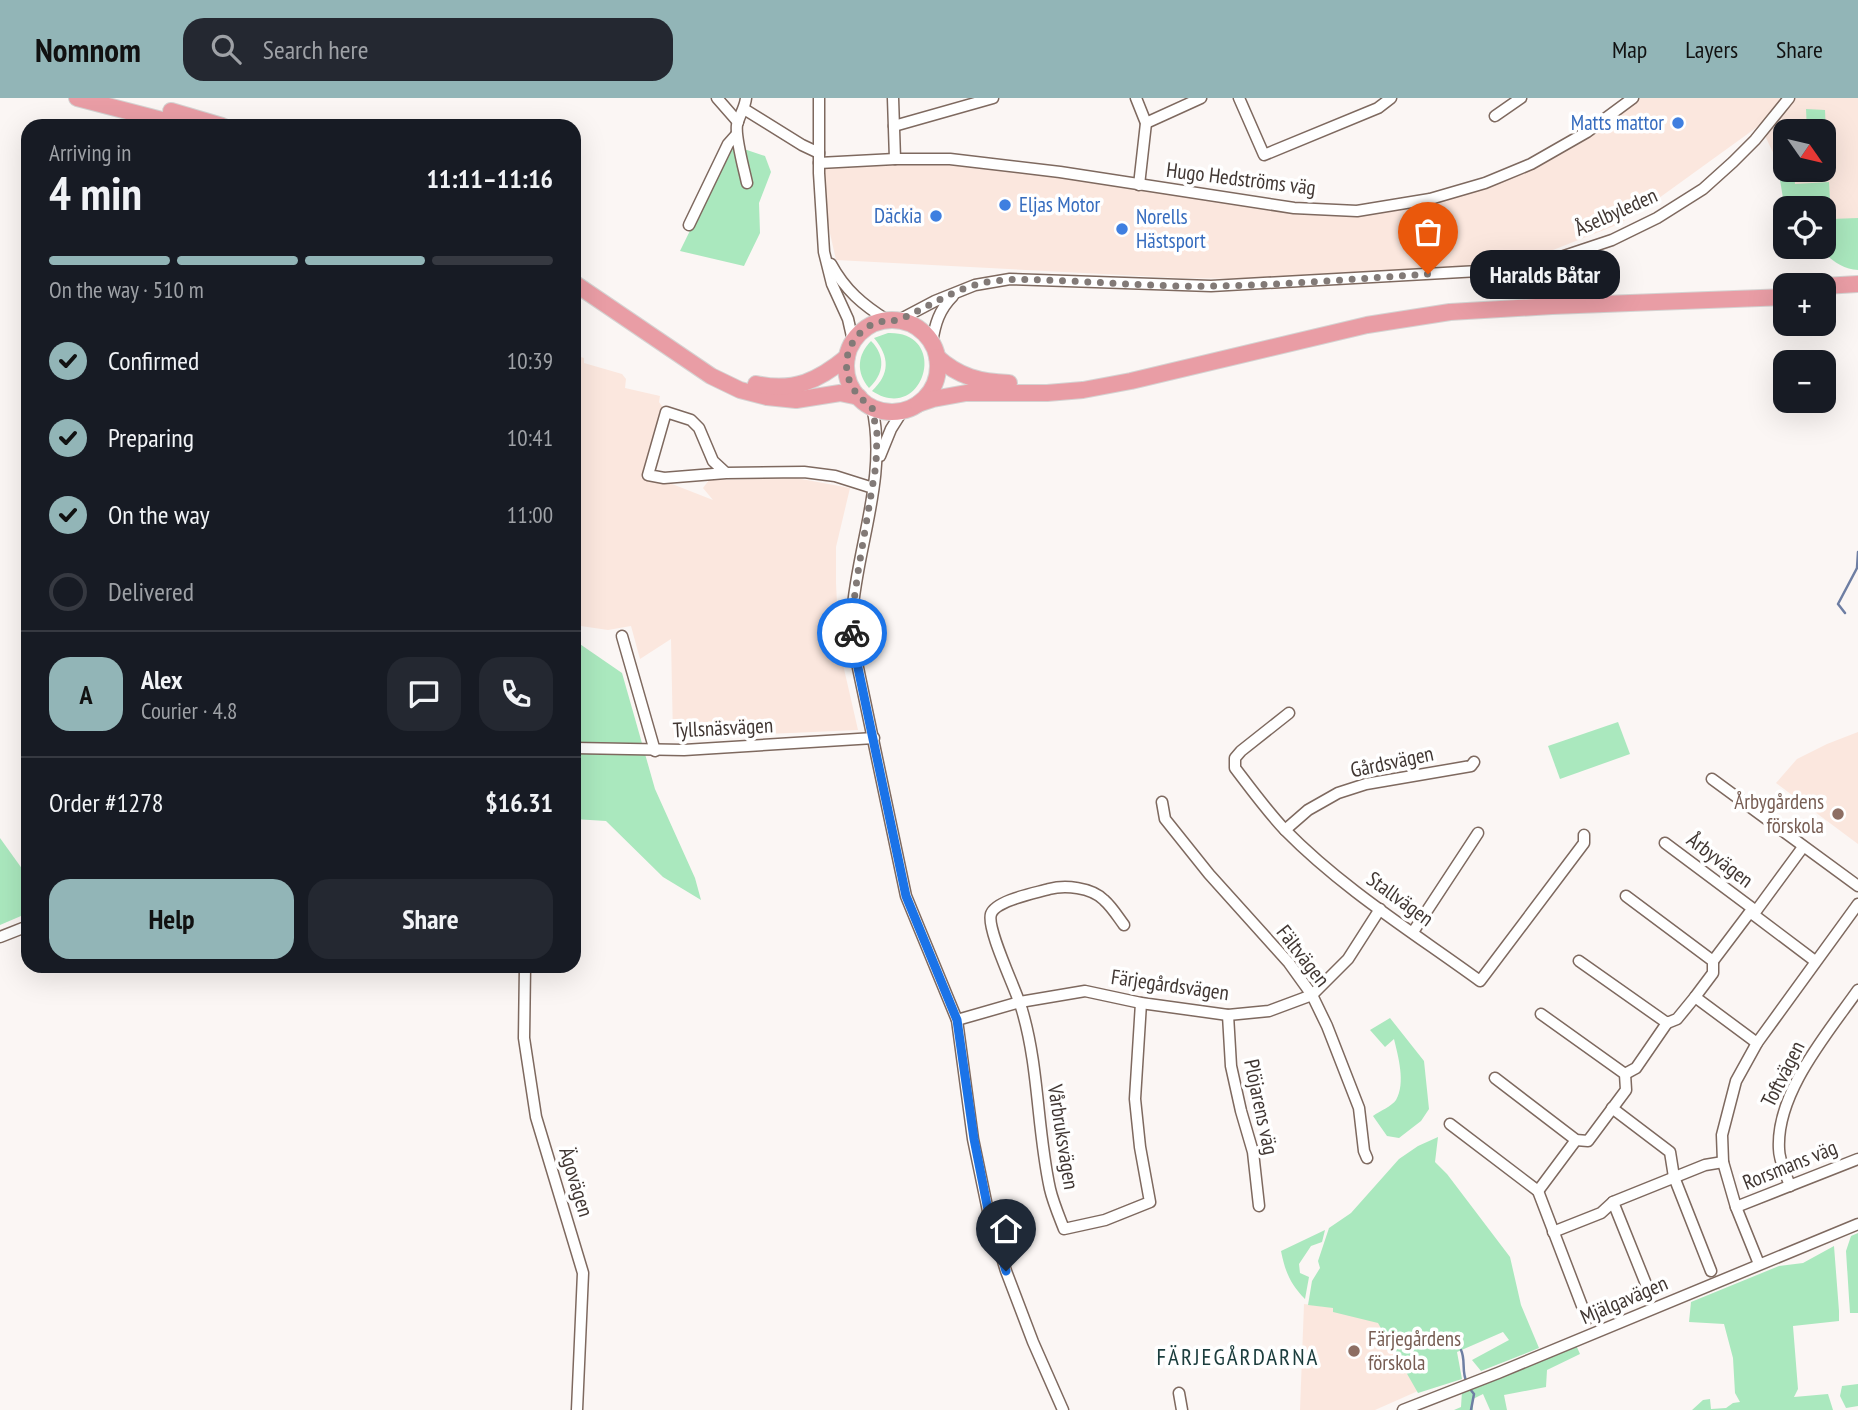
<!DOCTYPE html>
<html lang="en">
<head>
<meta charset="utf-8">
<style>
  body { margin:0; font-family:"PT Sans Narrow",sans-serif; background:#242831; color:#f1f3f6; height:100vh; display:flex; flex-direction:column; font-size:26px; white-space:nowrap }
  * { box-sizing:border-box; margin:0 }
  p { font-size:23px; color:#9ea1a6 }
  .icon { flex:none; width:38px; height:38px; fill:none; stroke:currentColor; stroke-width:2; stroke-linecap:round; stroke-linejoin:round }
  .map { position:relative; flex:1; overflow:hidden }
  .side { position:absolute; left:21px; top:21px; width:560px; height:854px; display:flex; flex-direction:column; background:#171b24; border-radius:21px; box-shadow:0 7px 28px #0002 }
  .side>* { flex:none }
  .needle { width:46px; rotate:124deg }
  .controls { position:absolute; left:1773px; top:21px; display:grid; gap:14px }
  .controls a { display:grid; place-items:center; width:63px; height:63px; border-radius:14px; background:#171b24; box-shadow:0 7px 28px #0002; font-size:35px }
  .pin { position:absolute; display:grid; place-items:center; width:60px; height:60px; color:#fff; margin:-72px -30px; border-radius:50% 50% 50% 0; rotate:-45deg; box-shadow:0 0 7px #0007 }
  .pin .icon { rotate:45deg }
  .courier { position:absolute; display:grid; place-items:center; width:70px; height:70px; margin:-35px; border:5px solid #1a73e8; border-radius:50%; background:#fff; color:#222; box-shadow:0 2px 9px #0007 }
  .bubble { position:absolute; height:49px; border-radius:21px; background:#171b24; box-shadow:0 7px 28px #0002; font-size:23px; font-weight:700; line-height:49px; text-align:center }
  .summary em { font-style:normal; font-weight:700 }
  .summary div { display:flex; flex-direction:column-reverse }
  .summary { display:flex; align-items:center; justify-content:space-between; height:119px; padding:0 28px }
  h1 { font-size:46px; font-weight:700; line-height:52px }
  .bar { display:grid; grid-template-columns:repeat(4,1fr); gap:10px 7px; align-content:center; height:84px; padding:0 28px }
  .bar i { height:9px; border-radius:5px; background:#363941 }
  .bar .current { background:#92b5b7 }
  .bar p { grid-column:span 4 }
  .line { display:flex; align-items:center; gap:18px; padding:0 28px; border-top:2px solid #363941 }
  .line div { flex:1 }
  .round { display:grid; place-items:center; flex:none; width:74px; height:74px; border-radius:21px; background:#242831 }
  ol { padding:0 28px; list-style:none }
  li { display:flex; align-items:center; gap:21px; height:77px }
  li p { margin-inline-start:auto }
  li .icon { padding:7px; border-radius:50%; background:#92b5b7; color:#111; stroke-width:4 }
  li:last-child { color:#9ea1a6 }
  li i { width:38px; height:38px; border:4px solid #363941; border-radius:50% }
  .primary-button { display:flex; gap:14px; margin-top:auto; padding:14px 28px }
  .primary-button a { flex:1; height:80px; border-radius:21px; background:#92b5b7; color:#111; font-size:28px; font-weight:700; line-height:80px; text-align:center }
  .primary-button a+a { background:#242831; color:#f1f3f6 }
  header { display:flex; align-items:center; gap:42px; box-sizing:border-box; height:98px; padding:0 35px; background:#92b5b7; color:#111 }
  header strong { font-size:33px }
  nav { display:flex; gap:38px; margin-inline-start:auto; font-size:24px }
  .search { width:490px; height:63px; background:#242831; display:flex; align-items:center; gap:18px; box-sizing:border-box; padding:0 24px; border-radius:21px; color:#9ea1a6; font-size:26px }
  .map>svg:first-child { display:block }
</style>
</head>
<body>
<header>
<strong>Nomnom</strong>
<div class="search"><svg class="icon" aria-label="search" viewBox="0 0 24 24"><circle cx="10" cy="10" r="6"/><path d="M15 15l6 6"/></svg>Search here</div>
<nav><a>Map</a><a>Layers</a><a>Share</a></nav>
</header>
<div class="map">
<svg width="1858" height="1312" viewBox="0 0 1858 1312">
  <rect width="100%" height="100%" fill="#fbf6f4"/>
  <g fill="#fbe7de" fill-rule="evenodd">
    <path d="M1633,0H1858V131L1824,132V110H1799L1760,27L1659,100L1619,126L1553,152L1437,173L1331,182L1180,180L836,162L825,113L819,65L950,61L1139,87L1357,113L1430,101L1531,66ZM1785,33H1824V72H1785Z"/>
    <polygon points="574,257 584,260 584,265 622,276 626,281 625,290 660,298 659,304 666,314 649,377 713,402 703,390 709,382 796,380 850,390 836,449 836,485 839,549 858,632 673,640 671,541 640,561 631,528 608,532 574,527"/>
    <polygon points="1858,634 1858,746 1776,685 1797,661 1827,646"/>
    <polygon points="1304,1206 1385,1216 1427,1289 1375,1312 1300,1312"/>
  </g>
  <g fill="#aae8be">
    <path d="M1806,11L1825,12L1826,35H1824V33H1785V72H1794L1795,86L1829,84L1831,121L1858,120V172C1842,171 1829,161 1819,149H1824V110H1789L1783,100L1780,82L1783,67L1776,50L1774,33L1807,32Z"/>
    <polygon points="732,47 765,58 771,74 759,105 760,135 744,168 680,153"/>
    <path d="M888,235C951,233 924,327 872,293C890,276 890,259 874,240Z"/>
    <path d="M871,243C886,258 884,276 869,290C856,275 857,257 871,243Z"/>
    <polygon points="574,542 622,575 655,691 695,780 701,802 663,779 606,723 574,721"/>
    <polygon points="1618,624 1630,656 1560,681 1548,648"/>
    <polygon points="0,740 28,779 28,815 0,827"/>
    <path d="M1390,920L1424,963L1429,1011L1421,1023L1399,1040L1387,1038L1373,1018C1380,1013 1392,1008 1396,1002C1406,985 1398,958 1394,941L1385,949L1370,932Z"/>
    <polygon points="1438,1039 1435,1064 1447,1076 1510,1159 1521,1207 1539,1250 1481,1273 1472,1262 1509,1242 1503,1234 1457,1254 1462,1281 1418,1295 1378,1225 1333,1214 1333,1210 1308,1207 1312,1183 1320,1170 1318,1163 1329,1130 1351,1115 1399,1061 1418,1048"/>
    <path d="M1325,1132L1322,1144L1311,1148L1299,1166L1300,1175L1309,1179L1305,1201C1290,1186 1285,1173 1281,1153Z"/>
    <polygon points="1858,1135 1858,1215 1850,1215 1846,1153 1851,1138"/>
    <polygon points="1834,1148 1839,1213 1839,1223 1793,1228 1798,1291 1794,1299 1828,1296 1833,1312 1692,1312 1703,1302 1710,1301 1711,1311 1726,1310 1733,1305 1740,1304 1735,1295 1733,1260 1724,1226 1689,1224 1691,1204 1779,1168 1803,1165"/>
    <polygon points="1576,1247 1580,1256 1547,1272 1546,1289 1504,1297 1507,1312 1490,1312 1483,1296 1473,1301 1473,1312 1454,1312 1461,1309 1462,1293"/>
    <polygon points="1858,1286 1858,1308 1846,1310 1840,1298 1842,1288"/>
  </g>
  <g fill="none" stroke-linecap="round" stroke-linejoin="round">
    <g stroke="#6e7ea3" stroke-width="2.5">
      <polyline points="1845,515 1838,506 1857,470 1858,454"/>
      <path d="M1461,1252C1466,1262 1461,1274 1467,1285"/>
      <polyline points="1470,1291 1474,1296 1471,1312"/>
    </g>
    <g stroke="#7e695f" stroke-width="13">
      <g id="minor">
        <polyline points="717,0 738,24"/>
        <path d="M746,0C745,10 739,18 737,27C735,39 744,71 747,85"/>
        <polyline points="819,0 819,75 824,154 832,186 848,221 853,243"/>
        <polyline points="893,0 895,61"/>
        <polyline points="1136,0 1146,25 1139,87"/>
        <polyline points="1239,0 1264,57 1378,10 1391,0"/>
        <polyline points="744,11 802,47 819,55"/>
        <polyline points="1495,18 1521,0"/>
        <polyline points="1146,25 1201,0"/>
        <polyline points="894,28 993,0"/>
        <polyline points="819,65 895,61 950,61 1060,74 1294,110 1357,113 1430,101 1485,85 1531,66 1587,34 1633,0"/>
        <polyline points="689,127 728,46 736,37"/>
        <path d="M831,166C845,192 863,207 887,222"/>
        <polyline points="899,222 935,203 975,187 1010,181 1211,188 1479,173 1555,161 1612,142 1657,120 1703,91 1733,64 1755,42 1789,0"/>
        <path d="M932,245C935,226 939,212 953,198"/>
        <path d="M872,309C888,378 857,448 852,517C851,533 854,549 857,565L906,798L957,922L973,1041L988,1113L1006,1173L1033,1244L1063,1312"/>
        <polyline points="880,358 891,331 903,312"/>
        <polyline points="726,375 713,363 699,330 691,322 666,314 648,377 664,380 726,375 804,374 835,378 873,390"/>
        <polyline points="622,538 655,653"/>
        <path d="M1289,615L1241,653L1235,660V670C1251,691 1267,713 1285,732C1343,791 1414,835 1480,883L1584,745V737"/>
        <polyline points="574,650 684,652 874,640"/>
        <polyline points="1712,681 1858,788"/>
        <polyline points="1162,704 1165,721 1209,776 1289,865 1312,897 1327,928 1359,1010 1364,1053 1367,1060"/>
        <polyline points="1285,732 1308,712 1338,695 1366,686 1471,668 1474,664"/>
        <polyline points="1665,745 1756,813 1803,749"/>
        <path d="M1124,827C1118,819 1112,809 1104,802C1091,789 1065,787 1049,791C1036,795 996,802 991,816C986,831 1017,893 1022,912C1039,969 1037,1032 1050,1091C1053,1104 1059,1118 1064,1131L1105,1122L1150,1104L1140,1049L1135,1001L1141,905"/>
        <polyline points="1413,834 1478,735"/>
        <polyline points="0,839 28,828"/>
        <polyline points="1579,863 1667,925 1677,921 1695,899 1713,875 1713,863 1626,798"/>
        <polyline points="1713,863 1750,814 1815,863"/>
        <polyline points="525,868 524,940 536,1019 583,1175 577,1312"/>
        <polyline points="1695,899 1757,945"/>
        <polyline points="1228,917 1231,968 1241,1013 1253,1054 1259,1108"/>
        <polyline points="957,922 1020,904 1085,893 1141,905 1228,917 1269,913 1312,897 1348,861 1380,811"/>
        <polyline points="1625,976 1636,970 1667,925"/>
        <polyline points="1495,980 1576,1042 1588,1043 1626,992 1625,976 1541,916"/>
        <polyline points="1612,1010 1670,1054 1674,1079 1711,1173"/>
        <polyline points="1450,1026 1538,1093 1576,1042"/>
        <path d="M1790,1088C1786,1076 1779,1063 1779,1051C1776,995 1827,936 1858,892"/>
        <polyline points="1538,1093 1587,1221"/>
        <polyline points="1736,1109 1858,1061"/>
        <polyline points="1553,1134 1601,1115 1613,1104"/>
        <polyline points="1759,1166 1736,1109 1723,1064 1722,1037 1736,983 1757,945 1858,806"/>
        <polyline points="1650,1196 1613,1104 1705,1067 1723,1064"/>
        <polyline points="1179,1295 1182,1312"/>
        <polyline points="1403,1312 1498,1275 1858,1126"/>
      </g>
    </g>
    <g stroke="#d5d3d2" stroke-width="18">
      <g id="highway">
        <polyline points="77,0 185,28"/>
        <polyline points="171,13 222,28"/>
        <polyline points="574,185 711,278 740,292 767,299 796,302 840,295 859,299"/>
        <polyline points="1824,188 1858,186"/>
        <circle cx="892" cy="268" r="46"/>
        <path d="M937,259C959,279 980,284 1009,285"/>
        <path d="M756,286C794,294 818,283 847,259"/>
        <polyline points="918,306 933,301 966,295 1047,295 1083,292 1131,283 1367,227 1450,214 1552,208 1785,199"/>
      </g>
    </g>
    <use href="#minor" stroke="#fff" stroke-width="10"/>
    <use href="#highway" stroke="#e99da5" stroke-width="16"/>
  </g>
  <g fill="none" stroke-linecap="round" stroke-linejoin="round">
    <path stroke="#827a77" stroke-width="7" stroke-dasharray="0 12.6" d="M852,535V517L858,474L876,367L877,336L872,309C855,298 844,281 847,260C849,248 856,237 866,230C881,220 890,225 901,221C932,207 960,187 994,183C1019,180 1043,182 1068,183C1116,185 1163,189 1211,188C1283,187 1356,181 1428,176"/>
    <polyline stroke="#1a73e8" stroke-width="9" points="852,535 857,565 906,798 957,922 974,1041 988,1112 1006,1173"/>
  </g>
  <g fill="#3f7fe0" stroke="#fff" stroke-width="2.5">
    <circle cx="1678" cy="25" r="7"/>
    <circle cx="1005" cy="107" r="7"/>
    <circle cx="936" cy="118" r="7"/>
    <circle cx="1122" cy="131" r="7"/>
  </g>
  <g fill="#8d6e63" stroke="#fff" stroke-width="2.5">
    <circle cx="1838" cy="716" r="7"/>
    <circle cx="1354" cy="1253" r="7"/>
  </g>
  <g text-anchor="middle" stroke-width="7" stroke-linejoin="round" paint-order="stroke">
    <g font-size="21" fill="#366cbe" stroke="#fff" text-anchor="end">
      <text x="1664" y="32">Matts mattor</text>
      <text x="1019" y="114" text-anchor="start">Eljas Motor</text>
      <text x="922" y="125">Däckia</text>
      <text x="1136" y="126" text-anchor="start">Norells<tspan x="1136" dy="24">Hästsport</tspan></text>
    </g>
    <g font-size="21" fill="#413733" stroke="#fff">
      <text transform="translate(1241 81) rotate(7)" y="7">Hugo Hedströms väg</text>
      <text transform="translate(1616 114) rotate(-24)" y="7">Åselbyleden</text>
      <text transform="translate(723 630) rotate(-3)" y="7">Tyllsnäsvägen</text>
      <text transform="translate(1392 664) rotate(-12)" y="7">Gårdsvägen</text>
      <text transform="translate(1720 762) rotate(37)" y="7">Årbyvägen</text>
      <text transform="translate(1400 801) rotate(36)" y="7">Stallvägen</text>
      <text transform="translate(1303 858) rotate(52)" y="7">Fältvägen</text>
      <text transform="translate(1170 887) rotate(8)" y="7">Färjegårdsvägen</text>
      <text transform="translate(1783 976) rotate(-63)" y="7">Toftvägen</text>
      <text transform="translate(1261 1009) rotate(78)" y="7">Plöjarens väg</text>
      <text transform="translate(1063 1039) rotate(81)" y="7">Vårbruksvägen</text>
      <text transform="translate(1790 1067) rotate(-22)" y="7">Rorsmans väg</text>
      <text transform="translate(576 1084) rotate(73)" y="7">Ägovägen</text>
      <text transform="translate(1624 1202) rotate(-23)" y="7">Mjälgavägen</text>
    </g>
    <g font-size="21" fill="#785e54" stroke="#fff" text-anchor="end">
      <text x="1824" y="711">Årbygårdens<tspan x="1824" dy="24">förskola</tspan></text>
      <text x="1368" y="1248" text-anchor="start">Färjegårdens<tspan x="1368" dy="24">förskola</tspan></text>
    </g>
    <g font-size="23" letter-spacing="2" fill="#1b3d3d" stroke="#fff">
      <text x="1238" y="1267">FÄRJEGÅRDARNA</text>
    </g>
  </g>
</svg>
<div class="controls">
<a><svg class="needle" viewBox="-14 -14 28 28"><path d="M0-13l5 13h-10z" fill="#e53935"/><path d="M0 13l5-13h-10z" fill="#9ea1a6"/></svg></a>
<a><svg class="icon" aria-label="locate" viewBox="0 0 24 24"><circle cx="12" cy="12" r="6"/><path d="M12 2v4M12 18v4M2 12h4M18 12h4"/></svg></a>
<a>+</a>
<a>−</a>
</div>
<div class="pin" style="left:1428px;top:176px;background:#ea580c"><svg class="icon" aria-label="bag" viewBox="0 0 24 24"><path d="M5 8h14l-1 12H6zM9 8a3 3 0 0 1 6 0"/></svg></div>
<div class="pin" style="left:1006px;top:1173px;background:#1f2937"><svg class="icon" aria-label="home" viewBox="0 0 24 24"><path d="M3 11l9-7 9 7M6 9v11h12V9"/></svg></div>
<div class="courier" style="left:852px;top:535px"><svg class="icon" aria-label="bike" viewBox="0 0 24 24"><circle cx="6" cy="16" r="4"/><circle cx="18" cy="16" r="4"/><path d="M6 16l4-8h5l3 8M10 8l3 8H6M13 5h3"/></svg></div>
<div class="bubble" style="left:1470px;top:152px;width:150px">Haralds Båtar</div>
<section class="side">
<div class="summary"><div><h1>4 min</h1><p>Arriving in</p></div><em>11:11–11:16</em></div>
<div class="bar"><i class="current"></i><i class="current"></i><i class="current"></i><i></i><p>On the way · 510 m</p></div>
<ol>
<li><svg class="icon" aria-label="check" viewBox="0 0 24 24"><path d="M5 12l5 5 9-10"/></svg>Confirmed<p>10:39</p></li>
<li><svg class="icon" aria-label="check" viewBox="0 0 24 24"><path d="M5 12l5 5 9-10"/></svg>Preparing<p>10:41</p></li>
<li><svg class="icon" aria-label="check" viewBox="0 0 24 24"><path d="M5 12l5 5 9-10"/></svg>On the way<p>11:00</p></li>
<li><i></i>Delivered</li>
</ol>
<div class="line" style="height:126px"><b class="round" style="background:#92b5b7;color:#111">A</b><div><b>Alex</b><p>Courier · 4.8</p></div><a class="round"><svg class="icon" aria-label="chat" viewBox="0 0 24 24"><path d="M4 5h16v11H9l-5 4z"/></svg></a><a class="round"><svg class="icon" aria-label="phone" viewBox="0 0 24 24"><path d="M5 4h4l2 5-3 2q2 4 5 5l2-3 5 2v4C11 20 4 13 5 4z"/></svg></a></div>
<div class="line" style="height:91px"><div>Order #1278</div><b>$16.31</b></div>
<div class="primary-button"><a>Help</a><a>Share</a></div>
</section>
</div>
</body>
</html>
